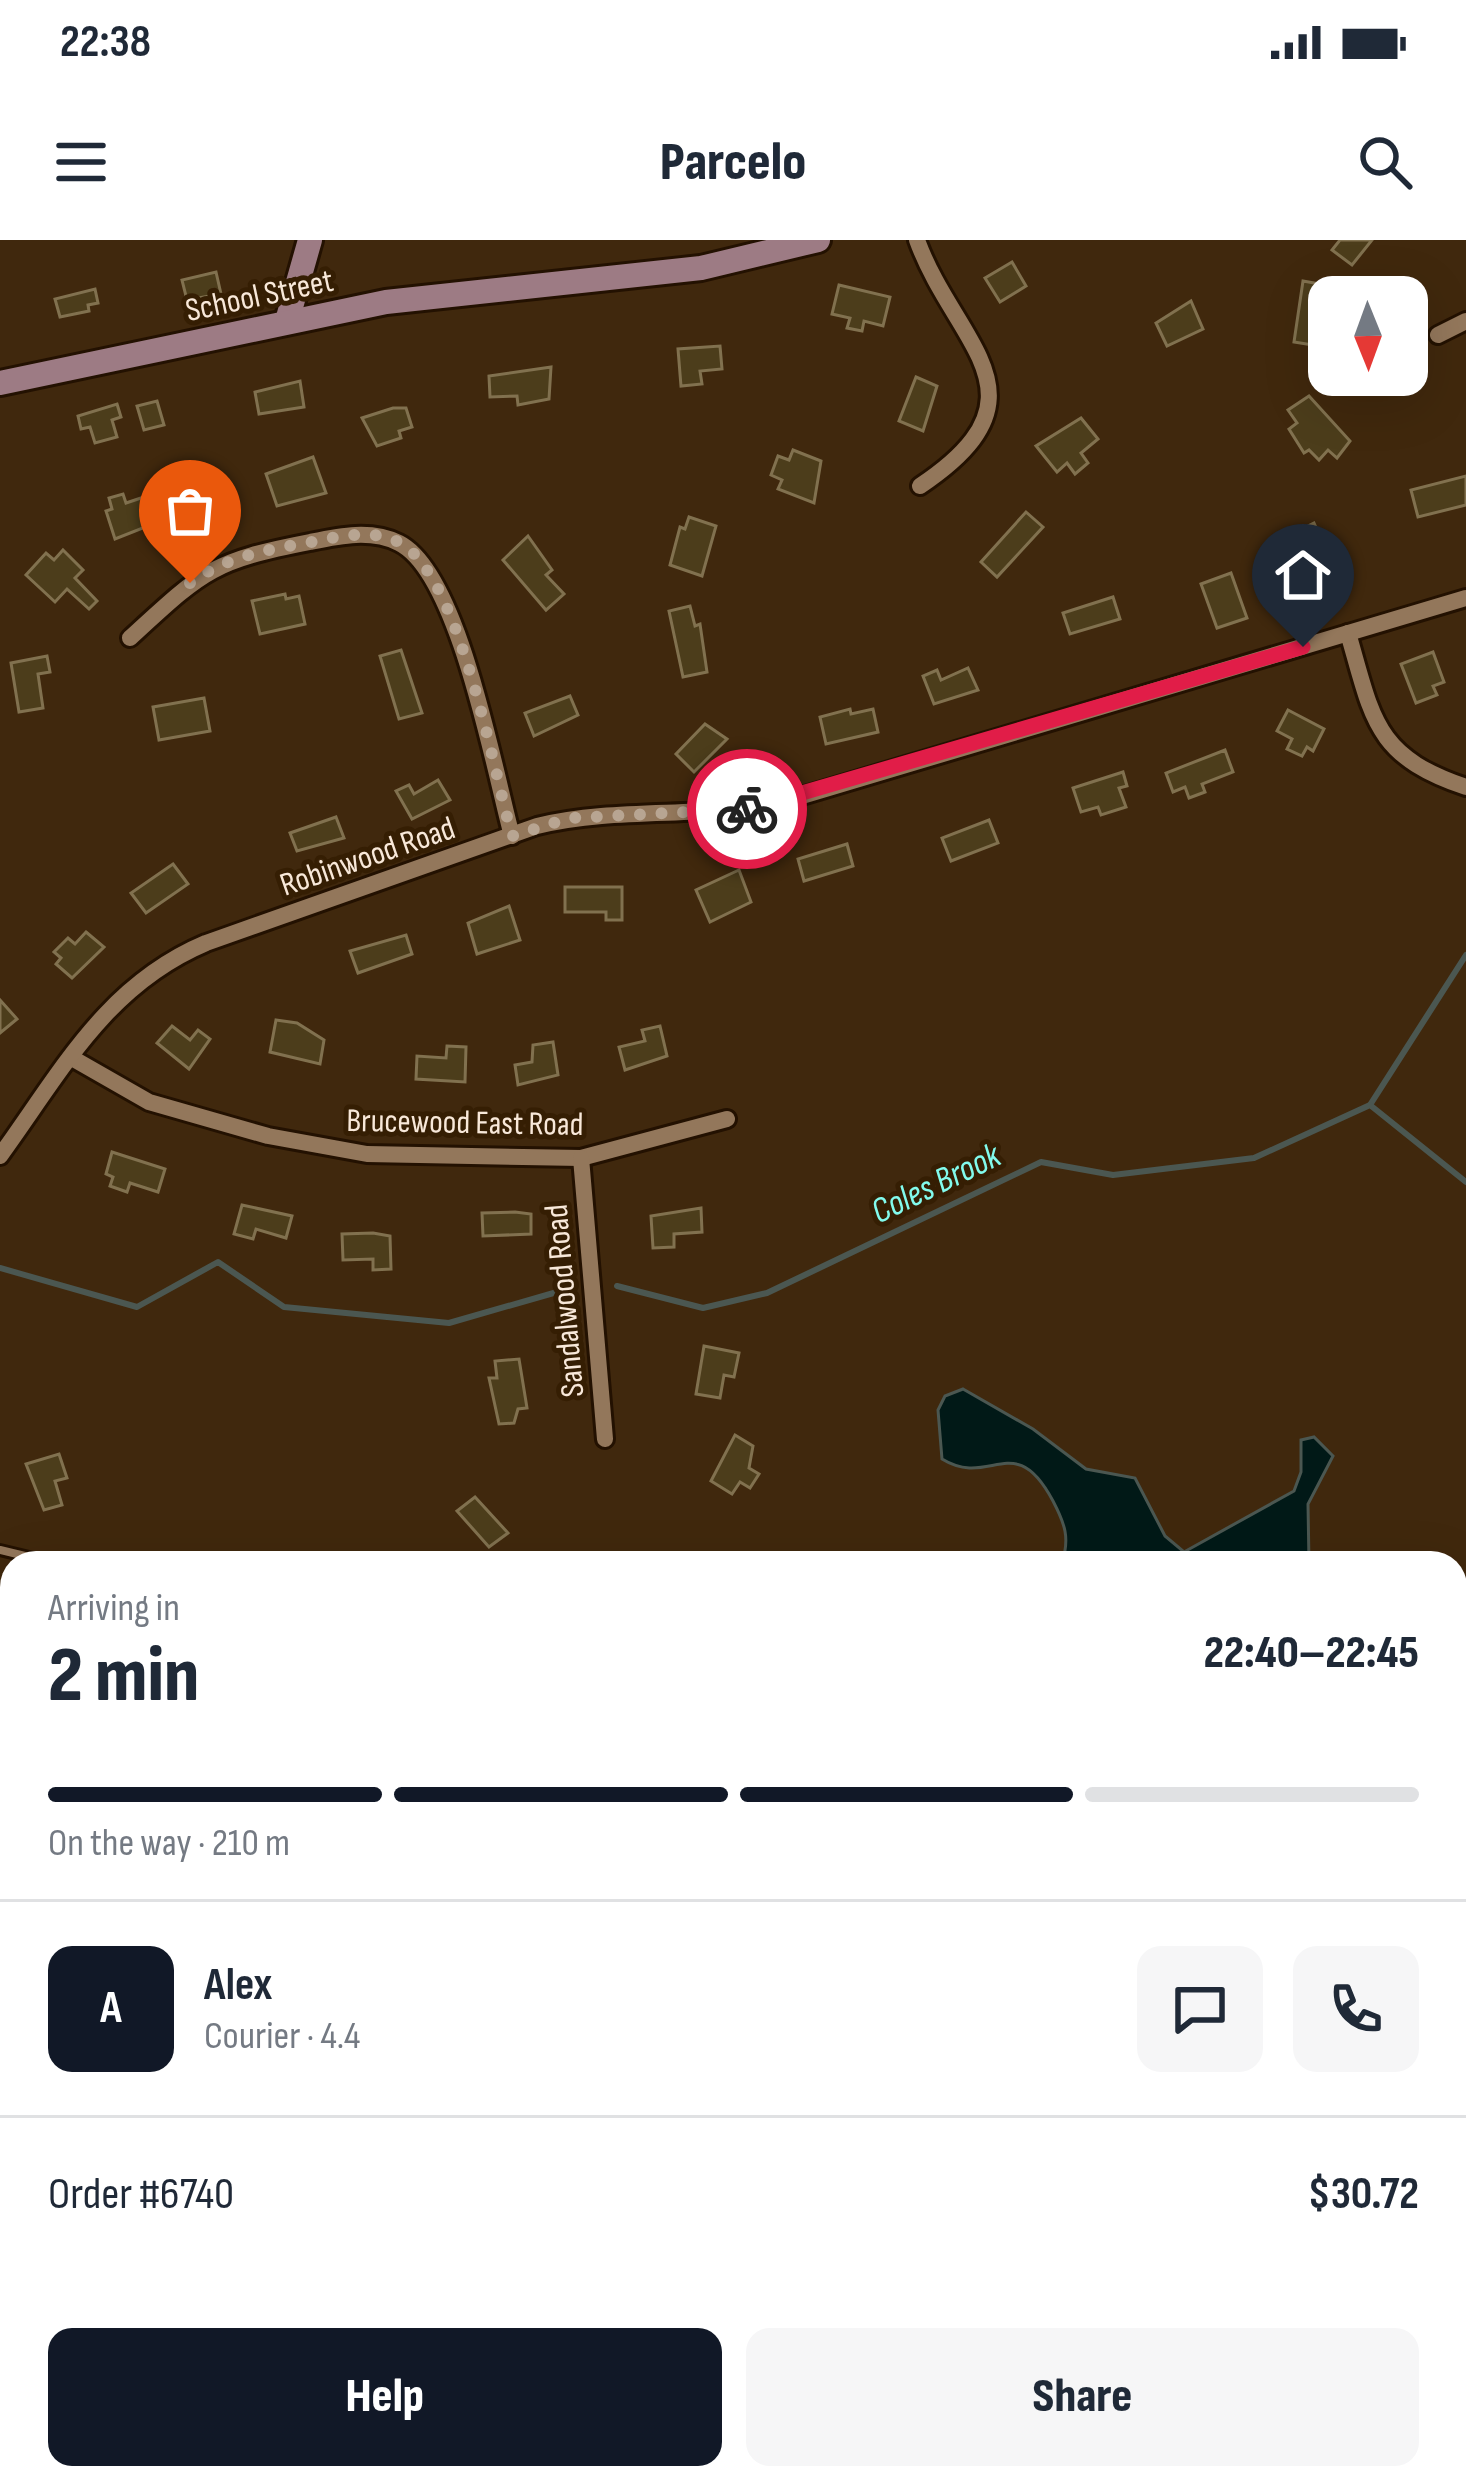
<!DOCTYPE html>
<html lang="en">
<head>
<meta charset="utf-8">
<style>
  body { margin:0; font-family:"Sofia Sans Condensed",sans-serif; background:#f6f6f7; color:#1f2937; height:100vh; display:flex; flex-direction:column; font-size:45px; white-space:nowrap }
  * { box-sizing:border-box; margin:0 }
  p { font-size:39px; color:#747a83 }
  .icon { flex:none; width:66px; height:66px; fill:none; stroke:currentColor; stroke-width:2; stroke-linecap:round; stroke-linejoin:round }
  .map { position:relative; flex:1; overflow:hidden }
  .details { position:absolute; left:0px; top:1311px; width:1467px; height:939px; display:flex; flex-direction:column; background:#fff; border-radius:36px 36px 0 0; box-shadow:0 12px 48px #0002 }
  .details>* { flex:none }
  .needle { width:78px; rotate:179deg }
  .buttons { position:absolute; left:1308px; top:36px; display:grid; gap:24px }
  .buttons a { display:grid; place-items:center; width:120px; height:120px; border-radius:24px; background:#fff; box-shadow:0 12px 48px #0002; font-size:60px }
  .pin { position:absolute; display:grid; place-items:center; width:102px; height:102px; color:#fff; margin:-123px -51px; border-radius:50% 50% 50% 0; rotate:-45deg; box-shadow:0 0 12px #0007 }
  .pin .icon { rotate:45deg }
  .courier { position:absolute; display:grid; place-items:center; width:120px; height:120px; margin:-60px; border:9px solid #e11d48; border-radius:50%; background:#fff; color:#222; box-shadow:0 3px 15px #0007 }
  .headline em { font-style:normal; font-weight:800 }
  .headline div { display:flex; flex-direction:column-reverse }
  .headline { display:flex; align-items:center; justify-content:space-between; height:204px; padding:0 48px }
  h1 { font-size:78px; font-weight:800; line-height:90px }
  .bar { display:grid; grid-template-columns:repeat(4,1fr); gap:18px 12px; align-content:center; height:144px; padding:0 48px }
  .bar i { height:15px; border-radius:9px; background:#e0e1e3 }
  .bar .selected { background:#111827 }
  .bar p { grid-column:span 4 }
  .line { display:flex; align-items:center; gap:30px; padding:0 48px; border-top:3px solid #e0e1e3 }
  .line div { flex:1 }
  .round { display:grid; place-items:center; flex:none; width:126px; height:126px; border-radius:24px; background:#f6f6f7 }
  .cta { display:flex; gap:24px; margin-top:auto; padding:24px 48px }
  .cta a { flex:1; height:138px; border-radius:24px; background:#111827; color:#fff; font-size:48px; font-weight:800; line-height:138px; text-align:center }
  .cta a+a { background:#f6f6f7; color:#1f2937 }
  .status { display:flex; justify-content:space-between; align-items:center; height:84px; padding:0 60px; background:#fff; direction:ltr }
  .status svg { height:33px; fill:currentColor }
  header { display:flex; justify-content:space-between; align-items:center; height:156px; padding:0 48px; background:#fff; font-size:54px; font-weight:800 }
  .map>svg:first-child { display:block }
</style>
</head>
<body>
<div class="status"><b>22:38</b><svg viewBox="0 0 49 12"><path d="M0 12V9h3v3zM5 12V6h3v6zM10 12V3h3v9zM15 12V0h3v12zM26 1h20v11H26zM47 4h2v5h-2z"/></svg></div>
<header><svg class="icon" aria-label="menu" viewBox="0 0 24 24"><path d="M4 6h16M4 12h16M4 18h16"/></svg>Parcelo<svg class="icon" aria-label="search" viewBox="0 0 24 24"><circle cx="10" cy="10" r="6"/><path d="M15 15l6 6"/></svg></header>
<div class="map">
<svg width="1466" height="2249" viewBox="0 0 1466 2249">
  <rect width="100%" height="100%" fill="#40280d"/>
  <g fill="#4e310f">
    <polygon points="1455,1653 1466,1655 1466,2249 832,2248 833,2238 1455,2238"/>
    <polygon points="0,1670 12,1672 12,1851 0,1864"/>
  </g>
  <path fill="#011917" stroke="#4b5751" stroke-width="3" d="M963,1149L1033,1189L1086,1229L1135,1238L1165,1296L1184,1312L1294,1251L1301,1232V1200L1314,1197L1333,1216L1308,1264L1309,1323H1062C1070,1298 1065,1284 1053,1261C1014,1188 991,1249 942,1219L938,1170L945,1156Z"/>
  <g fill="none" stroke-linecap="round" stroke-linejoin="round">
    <g stroke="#4b5751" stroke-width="6">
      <polyline points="1370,865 1466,715"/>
      <polyline points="0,1028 137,1067 218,1022 284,1067 449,1083 564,1050"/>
      <polyline points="617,1046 703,1068 767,1053 1041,922 1113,935 1254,918 1370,865 1466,942"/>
    </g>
  </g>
  <g fill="#4c3d1b" stroke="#81714f" stroke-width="3">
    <polygon points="1340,0 1372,0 1352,25 1332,10"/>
    <polygon points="1012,22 1026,46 1000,62 985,38"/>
    <polygon points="216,32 221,54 187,60 182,40"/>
    <polygon points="1303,41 1320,44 1319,106 1294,102"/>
    <polygon points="839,45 890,57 883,86 864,81 862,91 847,88 850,78 832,74"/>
    <polygon points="95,49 98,63 88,65 89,71 60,77 55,59"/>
    <polygon points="1191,61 1203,89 1167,106 1156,83"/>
    <polygon points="720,106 722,129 700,131 702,144 681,146 678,109"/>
    <polygon points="551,127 549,159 518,165 517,156 490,157 489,136"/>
    <polygon points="916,137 937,146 923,191 899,181"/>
    <polygon points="300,141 304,167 259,174 255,152"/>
    <polygon points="1309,156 1350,201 1337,218 1328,210 1319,220 1309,210 1304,213 1289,189 1297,183 1288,170"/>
    <polygon points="157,161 164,185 144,190 137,166"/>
    <polygon points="117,164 121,177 112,180 117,197 95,203 90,187 81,189 78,176"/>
    <polygon points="393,168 406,168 412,187 399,191 401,198 377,206 362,178"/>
    <polygon points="1081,178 1098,199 1081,213 1088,223 1075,234 1067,223 1057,232 1036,206"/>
    <polygon points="793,210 821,221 814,263 778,249 782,240 771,235 778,216 789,220"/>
    <polygon points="313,217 326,253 277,266 266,234"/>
    <polygon points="1466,236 1466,265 1418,277 1411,250"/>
    <polygon points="183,251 191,269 115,299 106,271 112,269 109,258 123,254 126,263 150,255 153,264"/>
    <polygon points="1026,272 1043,287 997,337 981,322"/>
    <polygon points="689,277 716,286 702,336 670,325 680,287 685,289"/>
    <polygon points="1314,283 1324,305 1292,320 1282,299"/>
    <polygon points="528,296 552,330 546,335 564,354 546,370 503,320"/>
    <polygon points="63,310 83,330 75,338 97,361 89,369 67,349 55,362 26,335 46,313 54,320"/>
    <polygon points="1231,333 1247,378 1217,388 1201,344"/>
    <polygon points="285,354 286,359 299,356 305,384 260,394 252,361"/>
    <polygon points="1113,357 1120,379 1070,394 1063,373"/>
    <polygon points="690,366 695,386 700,384 707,432 683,437 669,371"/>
    <polygon points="401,410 422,473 399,479 380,416"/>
    <polygon points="1433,412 1444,442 1433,446 1437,455 1416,463 1401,424"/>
    <polygon points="47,416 50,432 38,434 43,468 19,472 11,423"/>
    <polygon points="968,428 978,450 934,464 923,436 937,430 941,440"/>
    <polygon points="570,456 578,475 534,496 525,473"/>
    <polygon points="204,458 210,491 159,500 153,467"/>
    <polygon points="850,469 851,474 873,469 878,492 826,504 820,477"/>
    <polygon points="1288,470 1324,489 1313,511 1307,507 1302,516 1287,509 1292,499 1277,491"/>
    <polygon points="705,484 727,499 694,532 676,514"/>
    <polygon points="1225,510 1233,532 1202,544 1205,552 1189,558 1185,547 1173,552 1166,533"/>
    <polygon points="1123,532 1127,546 1119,548 1126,567 1101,575 1098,567 1081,572 1073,548"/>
    <polygon points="438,540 450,560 412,579 396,551 409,545 414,554"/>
    <polygon points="336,577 344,598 297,611 290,593"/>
    <polygon points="989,580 998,603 951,621 942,598"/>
    <polygon points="847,604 853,626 804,641 798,619"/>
    <polygon points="173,624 188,644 146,673 131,653"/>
    <polygon points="739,630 751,662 710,682 696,650"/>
    <polygon points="565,647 622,647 622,680 606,680 606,672 565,672"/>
    <polygon points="509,666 520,700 477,714 468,683"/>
    <polygon points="86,692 104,707 72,738 56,724 61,718 54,712 68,698 75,704"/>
    <polygon points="406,695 412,714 358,733 350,711"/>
    <polygon points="0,760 17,779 0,793"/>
    <polygon points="276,780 297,783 324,800 320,824 270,812"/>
    <polygon points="172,786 190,800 198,790 210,799 189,829 157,803"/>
    <polygon points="660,786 667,816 625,830 619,807 645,801 642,790"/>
    <polygon points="553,802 558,835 518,845 515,825 532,822 533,805"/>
    <polygon points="447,806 466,807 465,842 416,839 417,816 446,818"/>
    <polygon points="112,912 165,929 158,952 130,943 127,952 110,946 113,937 106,934"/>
    <polygon points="242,965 292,976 286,998 256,989 253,999 234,994"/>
    <polygon points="701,968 702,992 674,994 674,1007 653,1008 651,976"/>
    <polygon points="515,972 531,974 531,994 483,996 482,973"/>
    <polygon points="373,993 390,996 391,1029 373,1030 373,1019 343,1020 342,994"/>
    <polygon points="704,1106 739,1113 734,1137 724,1135 720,1158 696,1154"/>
    <polygon points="519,1119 527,1168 518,1169 514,1183 499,1184 489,1138 497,1138 495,1121"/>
    <polygon points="735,1195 753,1206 749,1228 759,1234 750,1248 740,1242 732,1254 711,1241"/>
    <polygon points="59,1214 67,1238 55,1241 62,1265 44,1270 26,1224"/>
    <polygon points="475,1257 508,1293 489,1307 457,1271"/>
  </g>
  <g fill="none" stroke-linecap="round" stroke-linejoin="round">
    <g stroke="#231101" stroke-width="14">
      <g id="lane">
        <polyline points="0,1310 54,1323"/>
        <polyline points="0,1645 12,1646"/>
        <polyline points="0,1703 12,1703"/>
        <polyline points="1455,1718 1466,1719"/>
        <polyline points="0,1757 12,1756"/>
        <polyline points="0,1811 12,1803"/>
        <polyline points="1455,1939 1466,1940"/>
        <polyline points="0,2029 12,2016"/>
        <polyline points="0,2071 12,2077"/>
        <polyline points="1455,2074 1466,2075"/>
        <polyline points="0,2131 12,2133"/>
        <polyline points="1018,2238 1131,2249"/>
        <polyline points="1226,2249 1226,2238"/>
        <polyline points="1359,2249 1361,2238"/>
      </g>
    </g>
    <g stroke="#231101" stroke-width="22">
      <g id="street">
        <path d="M917,0C955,105 1056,155 920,246"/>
        <polyline points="1438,95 1466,81"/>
        <path d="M1348,393C1373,479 1374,516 1466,547"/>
        <path d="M130,398C203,331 211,321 310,302C339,296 371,289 399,303C459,333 494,530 512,596"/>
        <polyline points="72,818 149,862 268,896 367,914 581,918 727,879"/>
        <path d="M0,916C61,832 106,745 206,703L537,586C615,567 696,578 775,564L1466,358"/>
        <polyline points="581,918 605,1199"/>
      </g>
    </g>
    <g stroke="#231101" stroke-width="30">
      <g id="secondary">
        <polyline points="287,81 310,0"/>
        <polyline points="0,143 386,62 701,28 818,0"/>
      </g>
    </g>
    <g stroke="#231101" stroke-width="36">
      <g id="highway">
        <polyline points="0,2203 12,2212"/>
        <polyline points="200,2238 302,2249"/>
      </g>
    </g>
    <use href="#lane" stroke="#93775b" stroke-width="8"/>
    <use href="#street" stroke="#93775b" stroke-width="16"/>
    <use href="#secondary" stroke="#9d7b84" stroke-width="24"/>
    <use href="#highway" stroke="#b485e3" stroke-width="30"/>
  </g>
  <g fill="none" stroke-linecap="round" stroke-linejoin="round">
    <path stroke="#b8a592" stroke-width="12" stroke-dasharray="0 21.6" d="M190,343C227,316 267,310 311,302C341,296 375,288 402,304C460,339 493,528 512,596L570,578L747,569"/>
    <polyline stroke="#e11d48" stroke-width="15" points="747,569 1303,407"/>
  </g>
  <g text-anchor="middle" stroke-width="10" stroke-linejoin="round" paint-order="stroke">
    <g font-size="33" fill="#f8e8d9" stroke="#351e03">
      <text transform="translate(259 54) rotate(-12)" y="12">School Street</text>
      <text transform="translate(367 615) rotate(-19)" y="12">Robinwood Road</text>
      <text transform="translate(465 881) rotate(1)" y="12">Brucewood East Road</text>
      <text transform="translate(563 1061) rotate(-95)" y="12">Sandalwood Road</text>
    </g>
    <g font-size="36" font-style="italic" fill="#82fbed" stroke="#351e03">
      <text transform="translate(935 942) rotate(-26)" y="13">Coles Brook</text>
    </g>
  </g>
</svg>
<div class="buttons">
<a><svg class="needle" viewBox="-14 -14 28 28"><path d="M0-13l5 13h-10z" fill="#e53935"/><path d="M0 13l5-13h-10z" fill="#747a83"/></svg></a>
</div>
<div class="pin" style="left:190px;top:343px;background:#ea580c"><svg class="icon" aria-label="bag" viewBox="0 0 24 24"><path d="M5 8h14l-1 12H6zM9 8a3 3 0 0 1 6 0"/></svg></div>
<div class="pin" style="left:1303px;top:407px;background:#1f2937"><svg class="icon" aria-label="home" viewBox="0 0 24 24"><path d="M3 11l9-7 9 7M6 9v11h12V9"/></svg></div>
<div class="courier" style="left:747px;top:569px"><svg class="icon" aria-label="bike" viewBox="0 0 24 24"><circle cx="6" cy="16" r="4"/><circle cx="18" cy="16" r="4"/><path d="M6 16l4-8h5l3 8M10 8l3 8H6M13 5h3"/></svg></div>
<section class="details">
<div class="headline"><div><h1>2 min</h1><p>Arriving in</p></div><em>22:40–22:45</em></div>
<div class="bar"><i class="selected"></i><i class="selected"></i><i class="selected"></i><i></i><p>On the way · 210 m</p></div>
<div class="line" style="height:216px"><b class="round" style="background:#111827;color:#fff">A</b><div><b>Alex</b><p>Courier · 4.4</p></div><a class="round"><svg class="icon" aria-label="chat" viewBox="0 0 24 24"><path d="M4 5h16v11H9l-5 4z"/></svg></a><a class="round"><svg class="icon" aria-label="phone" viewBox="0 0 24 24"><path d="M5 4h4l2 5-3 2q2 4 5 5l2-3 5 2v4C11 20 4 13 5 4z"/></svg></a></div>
<div class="line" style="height:156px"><div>Order #6740</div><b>$30.72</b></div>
<div class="cta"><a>Help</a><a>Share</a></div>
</section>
</div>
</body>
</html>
